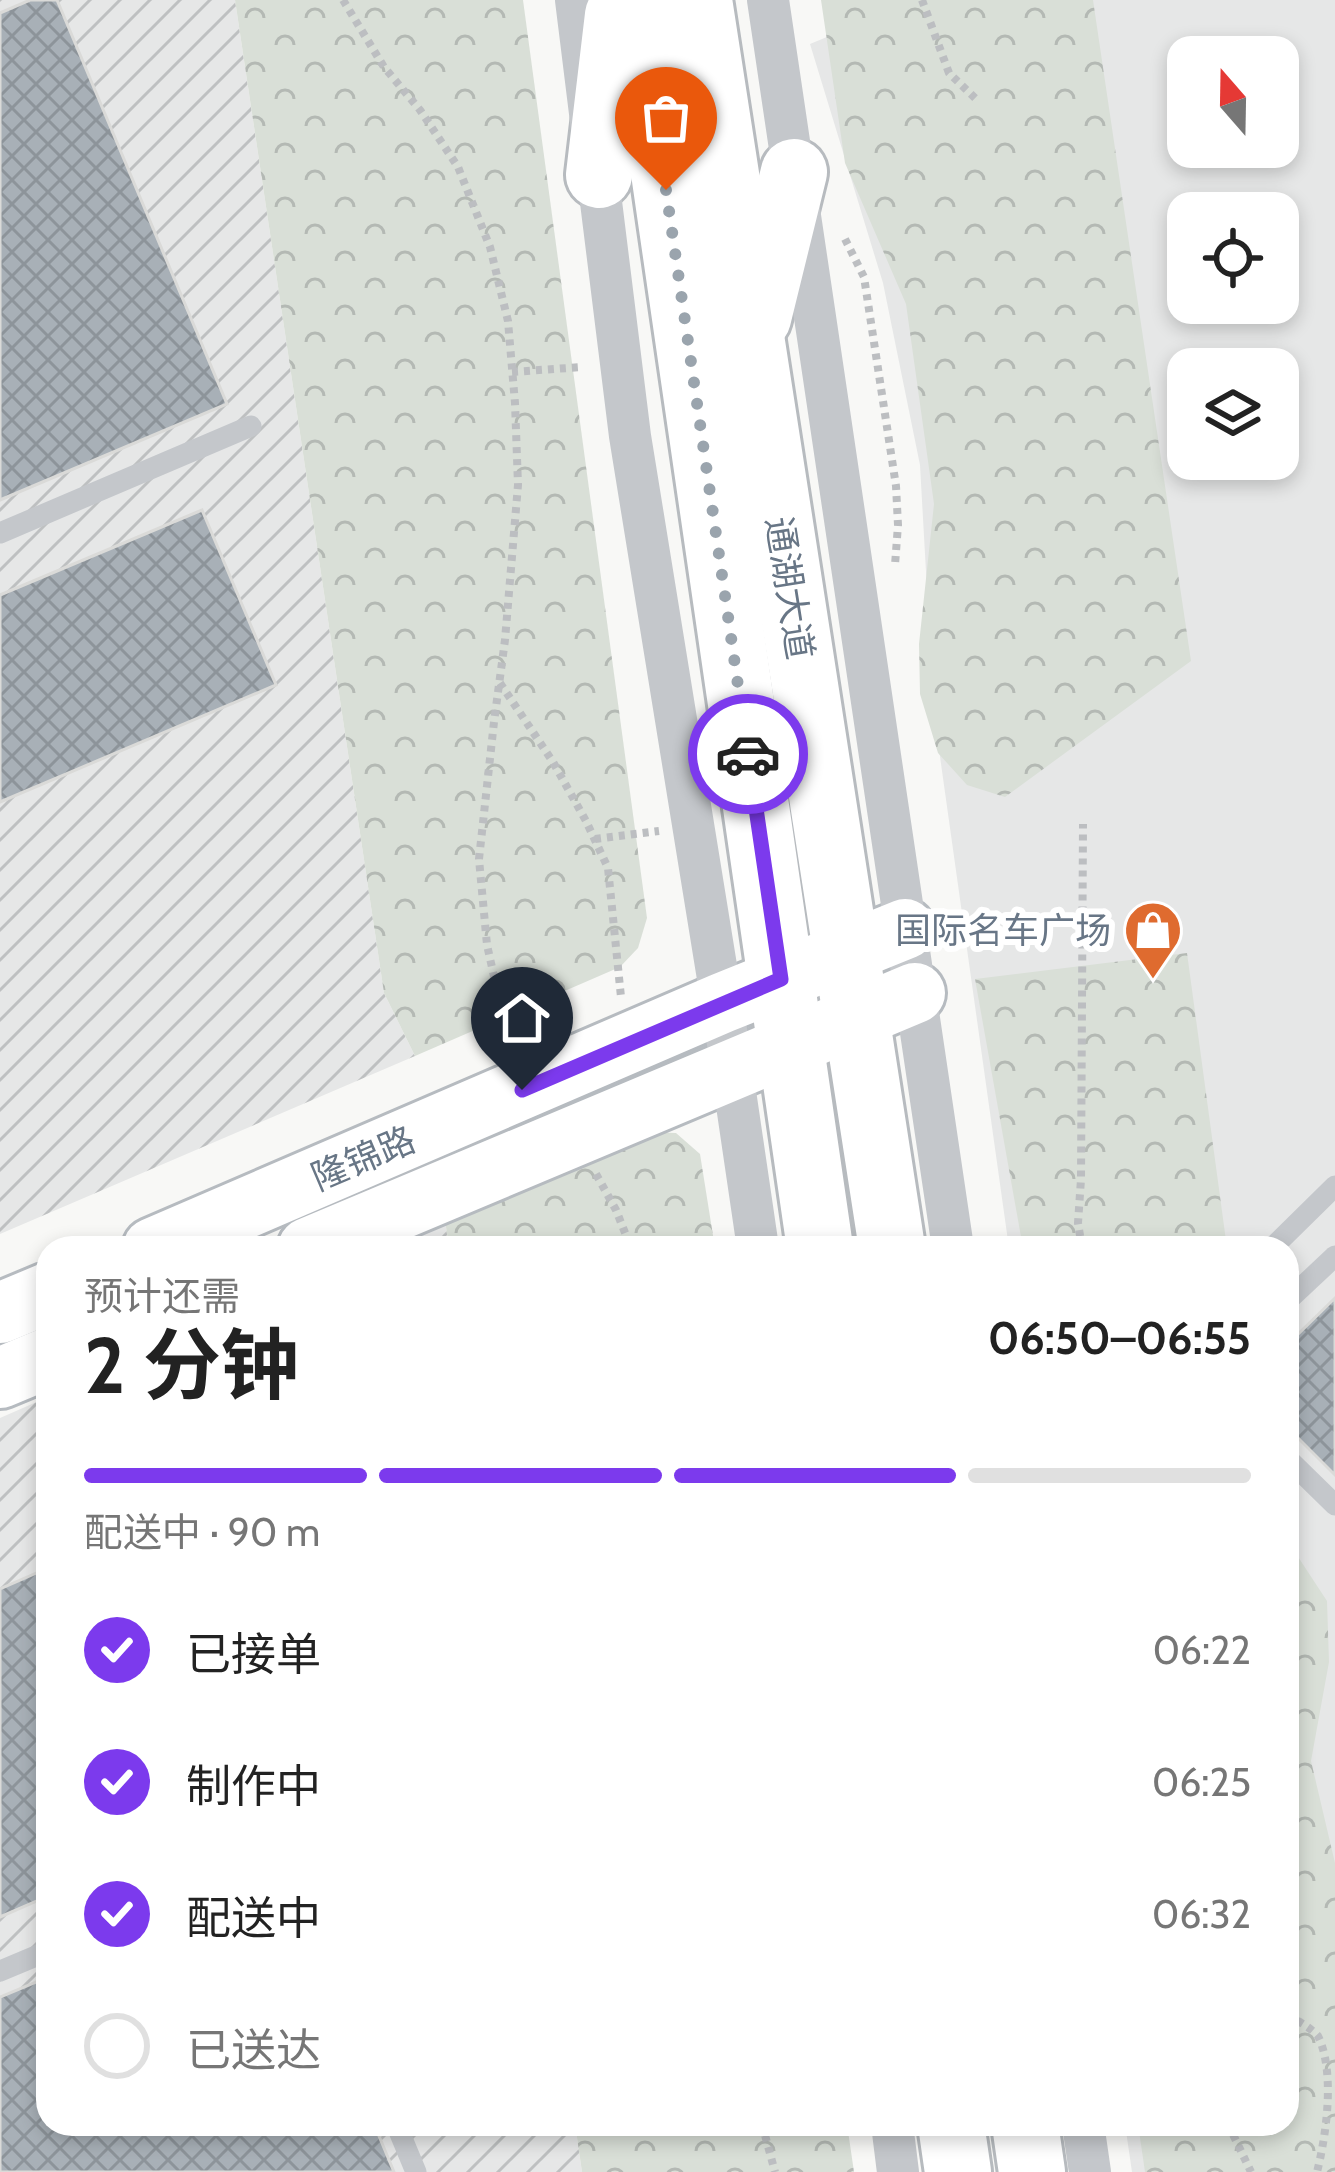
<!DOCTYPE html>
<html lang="zh">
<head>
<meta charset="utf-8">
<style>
  body { margin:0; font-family:Cabin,"Noto Sans SC",sans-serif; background:#f6f6f6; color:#222; height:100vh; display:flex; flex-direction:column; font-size:45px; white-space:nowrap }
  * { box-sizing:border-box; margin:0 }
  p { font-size:39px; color:#767676 }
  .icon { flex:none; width:66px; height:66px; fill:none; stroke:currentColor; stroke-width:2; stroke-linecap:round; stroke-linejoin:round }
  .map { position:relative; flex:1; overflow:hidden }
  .drawer { position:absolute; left:36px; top:1236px; width:1263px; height:900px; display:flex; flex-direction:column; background:#fff; border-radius:36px; box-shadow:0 6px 18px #0003 }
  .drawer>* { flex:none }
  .needle { width:78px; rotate:340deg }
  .controls { position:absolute; left:1167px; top:36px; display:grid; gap:24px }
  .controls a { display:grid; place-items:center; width:132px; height:132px; border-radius:24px; background:#fff; box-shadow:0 6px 18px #0003; font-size:60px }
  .pin { position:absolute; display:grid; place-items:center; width:102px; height:102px; color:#fff; margin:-123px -51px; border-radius:50% 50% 50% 0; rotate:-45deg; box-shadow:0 0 12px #0007 }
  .pin .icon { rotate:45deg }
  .courier { position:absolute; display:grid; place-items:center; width:120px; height:120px; margin:-60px; border:9px solid #7c3aed; border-radius:50%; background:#fff; color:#222; box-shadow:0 3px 15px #0007 }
  .head em { font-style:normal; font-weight:700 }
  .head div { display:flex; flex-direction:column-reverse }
  .head { display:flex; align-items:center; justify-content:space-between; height:204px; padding:0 48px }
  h1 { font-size:78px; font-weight:700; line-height:90px }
  .bar { display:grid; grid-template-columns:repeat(4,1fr); gap:18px 12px; align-content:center; height:144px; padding:0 48px }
  .bar i { height:15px; border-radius:9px; background:#e0e0e0 }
  .bar .active { background:#7c3aed }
  .bar p { grid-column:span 4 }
  ol { padding:0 48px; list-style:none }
  li { display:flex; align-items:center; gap:36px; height:132px }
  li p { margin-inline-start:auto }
  li .icon { padding:12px; border-radius:50%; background:#7c3aed; color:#fff; stroke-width:4 }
  li:last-child { color:#767676 }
  li i { width:66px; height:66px; border:6px solid #e0e0e0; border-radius:50% }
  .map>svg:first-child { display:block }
</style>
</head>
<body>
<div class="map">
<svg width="1335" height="2172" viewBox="0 0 1335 2172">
  <defs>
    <pattern id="industrial-furrows" width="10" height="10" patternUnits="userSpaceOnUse" patternTransform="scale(3)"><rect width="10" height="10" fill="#e6e7e7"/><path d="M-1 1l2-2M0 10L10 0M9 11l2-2" fill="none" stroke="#bec0c1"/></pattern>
    <pattern id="forest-crowns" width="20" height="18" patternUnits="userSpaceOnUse" patternTransform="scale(3)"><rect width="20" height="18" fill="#d9dfd7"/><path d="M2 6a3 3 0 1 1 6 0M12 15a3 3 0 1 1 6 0" fill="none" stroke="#b4b9b4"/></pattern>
    <pattern id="building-cross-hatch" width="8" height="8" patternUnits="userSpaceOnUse" patternTransform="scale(3)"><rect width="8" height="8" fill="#a8b0b7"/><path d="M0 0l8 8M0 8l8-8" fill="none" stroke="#8d949a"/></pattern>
  </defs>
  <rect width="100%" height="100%" fill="#f8f8f6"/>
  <path fill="#e6e7e7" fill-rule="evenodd" d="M916,0H1335V2172H1132L1125,2124H1287V1248H1009L934,714L920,465L883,283L810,44ZM1188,57H1278V147H1188ZM1188,213H1278V303H1188ZM1188,369H1278V459H1188Z"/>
  <g fill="url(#industrial-furrows)">
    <polygon points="0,0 235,0 384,993 415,1056 0,1234"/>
    <polygon points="445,1220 449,1248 383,1248"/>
    <polygon points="48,1397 48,2124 575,2124 582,2172 0,2172 0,1418"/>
  </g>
  <g fill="url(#forest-crowns)">
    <polygon points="235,0 523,0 647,918 638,948 620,967 415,1056 384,993"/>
    <polygon points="821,0 1093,0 1191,661 1005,797 967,785 938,753 920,694 919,644 934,504 906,304 845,163"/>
    <polygon points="1187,953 1227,1248 1023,1248 975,979"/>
    <polygon points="646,1132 676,1133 700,1154 715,1248 449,1248 445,1220"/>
    <polygon points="1287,1540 1327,1601 1329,1662 1311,1761 1335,1863 1335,2172 1145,2172 1138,2124 1287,2124"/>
    <polygon points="575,2124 847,2124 854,2172 582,2172"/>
  </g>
  <g fill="url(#building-cross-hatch)" stroke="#dadad8" stroke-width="3">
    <polygon points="30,0 57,0 227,404 0,500 0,13"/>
    <polygon points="202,510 276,685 0,802 0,595"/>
    <polygon points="1335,1298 1335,1475 1287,1427 1287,1345"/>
    <polygon points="48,1568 48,1896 0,1917 0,1589"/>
    <polygon points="48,1977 48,2124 374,2124 394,2172 0,2172 0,1997"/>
  </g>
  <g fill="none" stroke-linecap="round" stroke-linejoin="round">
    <g stroke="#b6bbc0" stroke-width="66">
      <g id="secondary">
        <polyline points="153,1248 722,1003 905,929"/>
        <polyline points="308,1248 915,993"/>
        <polyline points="0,1313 48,1293"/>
        <polyline points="0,1378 48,1358"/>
      </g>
    </g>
    <g stroke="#b7bbbf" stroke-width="72">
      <g id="primary">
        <polyline points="639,0 820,1248"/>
        <polyline points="699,0 892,1248"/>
        <polyline points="599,175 618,15"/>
        <polyline points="758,318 794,172"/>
        <polyline points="951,2124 958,2172"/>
        <polyline points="1025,2124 1032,2172"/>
      </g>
    </g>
    <g stroke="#bcbec1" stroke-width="8" stroke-dasharray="6 6" stroke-linecap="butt">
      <polyline points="343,0 384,67 420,110 458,167 490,247 508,321 515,403 518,485 505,640 494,722 479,859 487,945 510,1048"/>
      <polyline points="922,0 949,73 976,99"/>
      <polyline points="845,239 864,277 896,486 898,525 895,565"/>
      <polyline points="512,372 582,367"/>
      <polyline points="500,683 553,762 586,821 608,868 621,997"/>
      <polyline points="595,839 659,831"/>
      <polyline points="596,1174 616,1210 631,1248"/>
      <polyline points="1082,1248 1078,1223 1081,1179 1083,824"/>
      <path d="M1287,2015C1298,2021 1310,2027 1318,2036C1335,2071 1327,2132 1317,2172"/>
      <polyline points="762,2124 775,2172"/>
      <polyline points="1228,2124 1251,2172"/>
    </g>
    <g stroke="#c4c7cb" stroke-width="21">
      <polyline points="0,533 251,426"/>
      <polyline points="1272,1248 1335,1186"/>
      <polyline points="1287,1301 1335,1256"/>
      <polyline points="1287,1458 1335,1505"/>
      <polyline points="0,1971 48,1951"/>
      <polyline points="396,2124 416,2172"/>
    </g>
    <g stroke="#c4c7cb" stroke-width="42">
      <polyline points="576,0 630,436 722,1003 758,1248"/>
      <polyline points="768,0 953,1248"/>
      <polyline points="892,2124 898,2172"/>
      <polyline points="1083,2124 1090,2172"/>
    </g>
    <use href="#secondary" stroke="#fff" stroke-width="60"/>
    <use href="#primary" stroke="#fff" stroke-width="66"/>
  </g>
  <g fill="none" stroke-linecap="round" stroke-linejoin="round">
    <polyline stroke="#9aa4ad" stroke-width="12" stroke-dasharray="0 21.6" points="666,190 748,754"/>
    <polyline stroke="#7c3aed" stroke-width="15" points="522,1090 781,979 748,754"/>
  </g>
  <defs>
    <g id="shop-pin" transform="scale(3)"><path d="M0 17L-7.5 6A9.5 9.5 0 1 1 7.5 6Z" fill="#df6b2f" stroke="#fff"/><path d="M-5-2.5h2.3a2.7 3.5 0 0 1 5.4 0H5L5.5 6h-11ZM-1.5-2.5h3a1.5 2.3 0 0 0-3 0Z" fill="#fff"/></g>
  </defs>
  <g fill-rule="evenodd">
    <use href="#shop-pin" x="1153" y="930"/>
  </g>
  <g text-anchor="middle" stroke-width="12" stroke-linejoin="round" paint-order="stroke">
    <g font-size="36" fill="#687686" stroke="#fff">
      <text transform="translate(790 588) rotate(81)" y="13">通湖大道</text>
      <text transform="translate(363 1158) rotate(-23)" y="13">隆锦路</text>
    </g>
    <g font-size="36" fill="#687686" stroke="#fff" text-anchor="end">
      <text x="1111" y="943">国际名车广场</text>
    </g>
  </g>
</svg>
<div class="controls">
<a><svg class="needle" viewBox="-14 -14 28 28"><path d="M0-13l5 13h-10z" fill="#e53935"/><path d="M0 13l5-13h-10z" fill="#767676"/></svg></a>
<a><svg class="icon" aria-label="locate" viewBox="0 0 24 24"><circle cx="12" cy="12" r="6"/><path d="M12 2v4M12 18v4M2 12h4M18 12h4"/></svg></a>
<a><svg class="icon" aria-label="layers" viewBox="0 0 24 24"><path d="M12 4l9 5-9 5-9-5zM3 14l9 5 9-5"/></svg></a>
</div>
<div class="pin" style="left:666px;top:190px;background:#ea580c"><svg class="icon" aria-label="bag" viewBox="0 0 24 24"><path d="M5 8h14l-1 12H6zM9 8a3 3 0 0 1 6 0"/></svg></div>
<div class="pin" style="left:522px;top:1090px;background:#1f2937"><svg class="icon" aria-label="home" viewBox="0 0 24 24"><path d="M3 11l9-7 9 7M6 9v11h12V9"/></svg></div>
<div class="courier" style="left:748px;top:754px"><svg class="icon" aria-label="car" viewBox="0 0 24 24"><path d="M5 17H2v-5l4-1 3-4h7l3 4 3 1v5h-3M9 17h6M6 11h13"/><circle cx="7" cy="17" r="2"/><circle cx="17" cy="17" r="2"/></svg></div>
<section class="drawer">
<div class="head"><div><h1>2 分钟</h1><p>预计还需</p></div><em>06:50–06:55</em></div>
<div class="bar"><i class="active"></i><i class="active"></i><i class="active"></i><i></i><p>配送中 · 90 m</p></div>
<ol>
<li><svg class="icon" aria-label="check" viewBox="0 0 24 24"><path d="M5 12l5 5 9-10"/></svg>已接单<p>06:22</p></li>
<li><svg class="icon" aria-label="check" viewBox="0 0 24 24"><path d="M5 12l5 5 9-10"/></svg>制作中<p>06:25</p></li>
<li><svg class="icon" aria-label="check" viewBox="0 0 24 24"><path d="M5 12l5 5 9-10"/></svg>配送中<p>06:32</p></li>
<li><i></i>已送达</li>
</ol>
</section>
</div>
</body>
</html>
